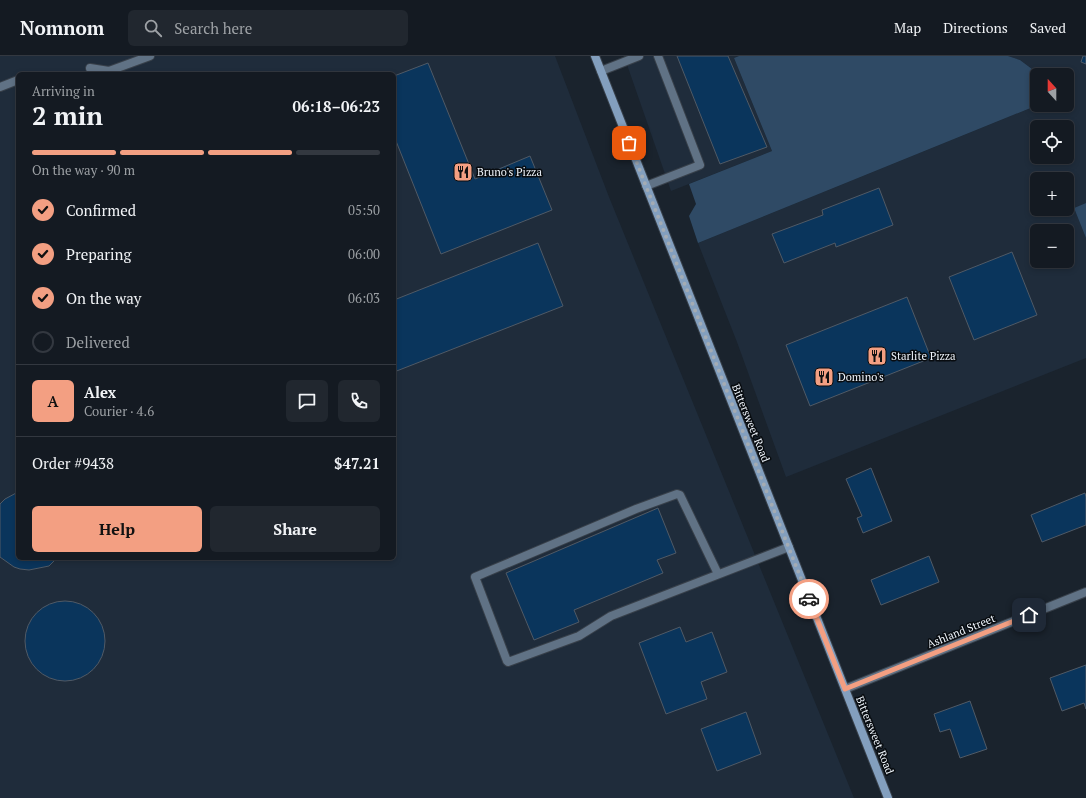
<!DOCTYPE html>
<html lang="en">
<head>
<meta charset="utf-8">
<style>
  body { margin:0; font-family:"PT Serif",serif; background:#21272f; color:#f1f3f6; height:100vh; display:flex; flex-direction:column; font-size:15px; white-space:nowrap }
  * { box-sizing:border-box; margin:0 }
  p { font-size:13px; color:#9da1a5 }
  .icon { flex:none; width:22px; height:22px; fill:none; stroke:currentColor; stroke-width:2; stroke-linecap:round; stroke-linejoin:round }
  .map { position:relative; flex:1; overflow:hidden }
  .details { position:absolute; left:16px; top:16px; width:380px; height:488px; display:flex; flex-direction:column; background:#141a22; border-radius:6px; box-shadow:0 2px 6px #0003,0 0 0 1px #333840 }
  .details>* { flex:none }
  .needle { width:26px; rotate:339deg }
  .buttons { position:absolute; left:1030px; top:12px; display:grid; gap:8px }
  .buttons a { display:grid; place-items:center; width:44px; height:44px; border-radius:6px; background:#141a22; box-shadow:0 2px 6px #0003,0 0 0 1px #333840; font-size:20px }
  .pin { position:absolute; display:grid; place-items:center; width:34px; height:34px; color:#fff; margin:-17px; border-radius:8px; box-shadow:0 2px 6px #0006 }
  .courier { position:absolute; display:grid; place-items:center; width:40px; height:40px; margin:-20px; border:3px solid #f39f82; border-radius:50%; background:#fff; color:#222; box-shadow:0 1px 5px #0007 }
  .overview em { font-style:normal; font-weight:800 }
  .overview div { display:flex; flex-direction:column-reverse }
  .overview { display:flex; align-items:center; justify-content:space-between; height:68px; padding:0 16px }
  h1 { font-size:26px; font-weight:800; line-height:30px }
  .bar { display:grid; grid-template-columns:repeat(4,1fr); gap:6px 4px; align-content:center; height:48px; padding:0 16px }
  .bar i { height:5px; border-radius:3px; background:#333840 }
  .bar .on { background:#f39f82 }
  .bar p { grid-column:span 4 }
  .line { display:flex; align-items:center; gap:10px; padding:0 16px; border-top:1px solid #333840 }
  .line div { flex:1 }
  .round { display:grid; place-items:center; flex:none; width:42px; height:42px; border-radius:6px; background:#21272f }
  ol { padding:0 16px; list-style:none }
  li { display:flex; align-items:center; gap:12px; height:44px }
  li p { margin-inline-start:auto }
  li .icon { padding:4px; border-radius:50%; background:#f39f82; color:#111; stroke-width:4 }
  li:last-child { color:#9da1a5 }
  li i { width:22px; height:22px; border:2px solid #333840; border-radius:50% }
  .button { display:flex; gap:8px; margin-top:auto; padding:8px 16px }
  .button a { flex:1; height:46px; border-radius:6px; background:#f39f82; color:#111; font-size:16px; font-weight:800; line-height:46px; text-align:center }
  .button a+a { background:#21272f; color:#f1f3f6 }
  header { display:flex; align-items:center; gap:24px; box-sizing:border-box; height:56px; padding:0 20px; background:#141a22; border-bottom:1px solid #333840 }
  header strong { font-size:19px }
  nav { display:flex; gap:22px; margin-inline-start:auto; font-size:14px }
  .search { width:280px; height:36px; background:#21272f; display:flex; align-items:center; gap:10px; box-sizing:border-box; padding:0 14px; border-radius:6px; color:#9da1a5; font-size:15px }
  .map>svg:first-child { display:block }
</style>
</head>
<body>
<header>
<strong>Nomnom</strong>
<div class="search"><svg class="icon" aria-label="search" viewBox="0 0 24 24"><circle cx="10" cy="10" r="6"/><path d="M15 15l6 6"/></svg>Search here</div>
<nav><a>Map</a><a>Directions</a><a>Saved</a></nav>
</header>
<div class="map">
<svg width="1086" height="742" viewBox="0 0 1086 742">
  <rect width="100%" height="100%" fill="#1a232d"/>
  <g fill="#1f2c3b" fill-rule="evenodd">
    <path d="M0,0H555L609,141L854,742H0ZM18,18H394V502H18Z"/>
    <polygon points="624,0 739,0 734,2 772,95 671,135"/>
    <path d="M1008,0H1086V147L1074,152L1086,182V302L786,421L737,286L698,187L1038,49H1067V19H1040L1020,4ZM1037,71H1067V101H1037ZM1037,123H1067V153H1037ZM1037,175H1067V205H1037Z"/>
  </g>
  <g fill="#2f4a65">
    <polygon points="739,0 1008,0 1020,4 1040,19 1037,19 1037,49 1038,49 698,187 689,160 696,148 689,128 772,95 734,2"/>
    <polygon points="1086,147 1086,182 1074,152"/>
  </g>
  <g fill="#0a355c" stroke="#505a66">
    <polygon points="677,0 728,0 767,91 720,108"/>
    <polygon points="1083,0 1086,0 1086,8 1081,6"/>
    <polygon points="428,7 475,123 530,100 552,154 441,198 394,80 394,20"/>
    <polygon points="879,132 893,169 836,191 835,187 784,207 772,178 823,159 822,154"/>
    <polygon points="538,187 563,250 394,316 394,244"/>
    <polygon points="1012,196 1037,259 974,284 949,221"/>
    <polygon points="907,241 931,302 810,350 786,289"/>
    <polygon points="871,412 892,465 863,477 857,462 862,460 846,423"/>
    <polygon points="18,436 18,502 57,502 49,510 29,514 20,513 14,511 0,501 0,448 5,443"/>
    <polygon points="1085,437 1086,441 1086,469 1042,486 1031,459"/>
    <polygon points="658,452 676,497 657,504 663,517 574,554 579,566 534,584 506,517"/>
    <polygon points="929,500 939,526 881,549 871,524"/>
    <circle cx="65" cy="585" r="40"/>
    <polygon points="680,571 686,586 712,576 727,616 701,626 707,643 666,658 639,587"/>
    <polygon points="1086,609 1086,653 1084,647 1062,655 1050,622"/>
    <polygon points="970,645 987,693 960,702 950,673 940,676 934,658"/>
    <polygon points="746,656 761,698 717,715 701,673"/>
  </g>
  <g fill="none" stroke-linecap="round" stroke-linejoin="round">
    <g stroke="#38404a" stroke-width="10">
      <g id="lane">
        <polyline points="90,12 109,15 150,0"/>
        <polyline points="601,15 639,0"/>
        <polyline points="0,31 18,24"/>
        <polyline points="646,130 700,109 658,0"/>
        <polyline points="718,518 680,439 677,438 636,453 475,521 507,605 508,606 579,580 611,560 789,491"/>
      </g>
    </g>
    <g stroke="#38404a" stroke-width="10">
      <polyline id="street" points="845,633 1086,536"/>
    </g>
    <g stroke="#38404a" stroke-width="10">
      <polyline id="secondary" points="595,0 888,742"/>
    </g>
    <use href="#lane" stroke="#607285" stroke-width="8"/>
    <use href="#street" stroke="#607285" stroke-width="8"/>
    <use href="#secondary" stroke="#839fbe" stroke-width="8"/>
  </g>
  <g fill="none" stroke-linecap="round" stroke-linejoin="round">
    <polyline stroke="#a4acb4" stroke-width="4" stroke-dasharray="0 7.2" points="629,87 809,543"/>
    <polyline stroke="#f39f82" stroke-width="5" points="809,543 845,633 1029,559"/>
  </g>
  <defs>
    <g id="restaurant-square" transform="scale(1)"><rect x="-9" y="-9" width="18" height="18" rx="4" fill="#f39f82" stroke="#080c10"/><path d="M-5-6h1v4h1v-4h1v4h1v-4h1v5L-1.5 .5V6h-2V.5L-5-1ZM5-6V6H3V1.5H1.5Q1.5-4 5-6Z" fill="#111"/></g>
  </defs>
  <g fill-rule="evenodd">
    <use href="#restaurant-square" x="463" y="116"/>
    <use href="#restaurant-square" x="877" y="300"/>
    <use href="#restaurant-square" x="824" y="321"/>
  </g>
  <g text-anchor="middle" stroke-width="3" stroke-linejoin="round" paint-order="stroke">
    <g font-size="11" fill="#eff5fc" stroke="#080c10" text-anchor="start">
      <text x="477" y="120">Bruno's Pizza</text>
      <text x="891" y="304">Starlite Pizza</text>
      <text x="838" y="325">Domino's</text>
    </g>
    <g font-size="11" fill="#eff5fc" stroke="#080c10">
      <text transform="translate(751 367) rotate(68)" y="4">Bittersweet Road</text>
      <text transform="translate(961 575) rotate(-22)" y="4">Ashland Street</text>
      <text transform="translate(875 679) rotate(68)" y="4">Bittersweet Road</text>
    </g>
  </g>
</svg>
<div class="buttons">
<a><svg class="needle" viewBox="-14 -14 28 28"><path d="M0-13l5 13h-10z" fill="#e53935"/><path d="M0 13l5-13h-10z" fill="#9da1a5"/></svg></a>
<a><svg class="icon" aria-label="locate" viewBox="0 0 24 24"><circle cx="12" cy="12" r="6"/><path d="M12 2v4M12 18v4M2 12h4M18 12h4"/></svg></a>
<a>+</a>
<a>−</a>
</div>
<div class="pin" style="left:629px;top:87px;background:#ea580c"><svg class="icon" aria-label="bag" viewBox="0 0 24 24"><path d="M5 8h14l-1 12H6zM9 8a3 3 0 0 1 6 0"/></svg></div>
<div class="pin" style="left:1029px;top:559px;background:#1f2937"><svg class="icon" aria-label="home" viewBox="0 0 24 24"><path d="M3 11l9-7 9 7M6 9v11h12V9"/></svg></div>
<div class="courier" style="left:809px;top:543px"><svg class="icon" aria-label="car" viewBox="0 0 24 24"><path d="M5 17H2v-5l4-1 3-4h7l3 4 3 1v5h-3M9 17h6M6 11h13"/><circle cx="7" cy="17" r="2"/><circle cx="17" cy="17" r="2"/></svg></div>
<section class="details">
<div class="overview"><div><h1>2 min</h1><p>Arriving in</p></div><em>06:18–06:23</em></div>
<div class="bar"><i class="on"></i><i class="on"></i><i class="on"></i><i></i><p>On the way · 90 m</p></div>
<ol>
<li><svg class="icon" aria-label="check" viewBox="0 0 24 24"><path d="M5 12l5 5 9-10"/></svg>Confirmed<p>05:50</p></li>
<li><svg class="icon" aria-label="check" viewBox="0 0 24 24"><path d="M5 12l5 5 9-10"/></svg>Preparing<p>06:00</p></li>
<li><svg class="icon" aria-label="check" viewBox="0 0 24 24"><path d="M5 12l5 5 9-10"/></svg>On the way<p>06:03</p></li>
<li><i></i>Delivered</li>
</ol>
<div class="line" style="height:72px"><b class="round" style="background:#f39f82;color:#111">A</b><div><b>Alex</b><p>Courier · 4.6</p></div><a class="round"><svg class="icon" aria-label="chat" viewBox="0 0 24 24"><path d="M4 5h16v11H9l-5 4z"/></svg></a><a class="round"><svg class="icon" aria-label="phone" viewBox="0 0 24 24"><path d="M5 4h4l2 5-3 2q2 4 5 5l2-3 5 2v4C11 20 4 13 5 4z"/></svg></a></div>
<div class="line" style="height:52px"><div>Order #9438</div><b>$47.21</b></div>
<div class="button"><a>Help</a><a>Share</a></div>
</section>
</div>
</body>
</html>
